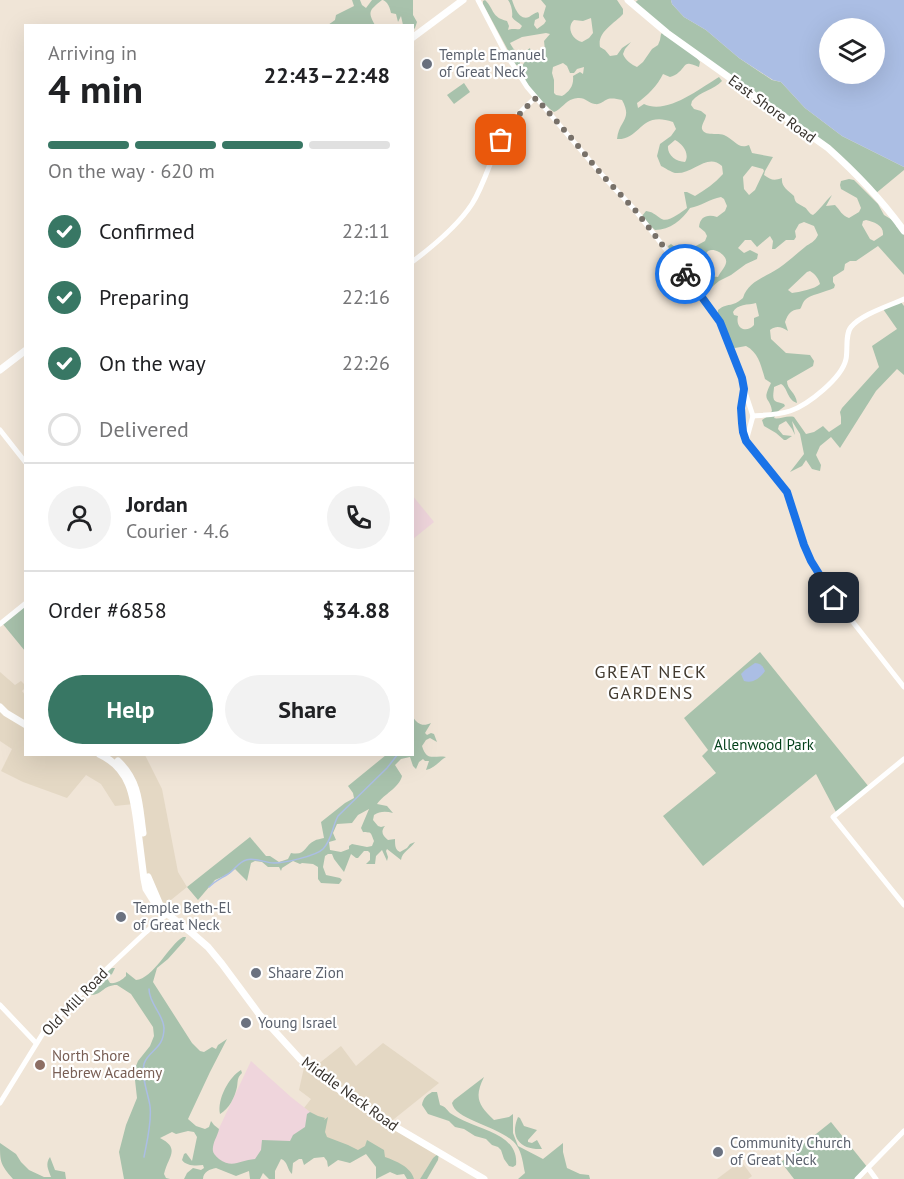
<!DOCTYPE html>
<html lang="en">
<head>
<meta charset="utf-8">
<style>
  body { margin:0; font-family:"PT Sans",sans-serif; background:#f2f2f2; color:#202124; height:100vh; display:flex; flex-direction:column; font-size:22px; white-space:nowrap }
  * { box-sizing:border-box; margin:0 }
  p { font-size:20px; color:#757577 }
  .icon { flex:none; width:33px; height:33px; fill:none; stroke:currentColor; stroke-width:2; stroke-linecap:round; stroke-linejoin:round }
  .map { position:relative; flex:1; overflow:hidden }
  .sheet { position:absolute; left:24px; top:24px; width:390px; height:732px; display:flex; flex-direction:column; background:#fff; border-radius:0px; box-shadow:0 6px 24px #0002 }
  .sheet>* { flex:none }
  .buttons { position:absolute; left:819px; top:18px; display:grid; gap:12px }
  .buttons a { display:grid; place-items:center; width:66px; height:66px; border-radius:50%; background:#fff; box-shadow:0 6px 24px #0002; font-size:30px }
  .pin { position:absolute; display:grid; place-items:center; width:51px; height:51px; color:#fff; margin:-26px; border-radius:12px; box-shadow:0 3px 9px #0006 }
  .courier { position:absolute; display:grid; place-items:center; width:60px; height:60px; margin:-30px; border:4px solid #1a73e8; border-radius:50%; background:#fff; color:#222; box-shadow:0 2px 8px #0007 }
  .summary em { font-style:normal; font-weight:800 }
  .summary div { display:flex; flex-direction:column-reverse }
  .summary { display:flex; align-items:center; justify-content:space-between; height:102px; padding:0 24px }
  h1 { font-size:39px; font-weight:800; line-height:45px }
  .bar { display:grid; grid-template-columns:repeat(4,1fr); gap:9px 6px; align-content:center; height:72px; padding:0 24px }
  .bar i { height:8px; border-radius:4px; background:#e0e0e0 }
  .bar .on { background:#387764 }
  .bar p { grid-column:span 4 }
  .line { display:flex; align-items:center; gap:15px; padding:0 24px; border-top:2px solid #e0e0e0 }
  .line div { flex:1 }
  .round { display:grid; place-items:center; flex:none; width:63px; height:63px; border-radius:32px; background:#f2f2f2 }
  ol { padding:0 24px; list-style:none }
  li { display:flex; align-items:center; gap:18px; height:66px }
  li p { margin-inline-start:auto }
  li .icon { padding:6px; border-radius:50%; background:#387764; color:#fff; stroke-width:4 }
  li:last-child { color:#757577 }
  li i { width:33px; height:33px; border:3px solid #e0e0e0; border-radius:50% }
  .primary-button { display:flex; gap:12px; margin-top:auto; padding:12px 24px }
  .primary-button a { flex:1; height:69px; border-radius:36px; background:#387764; color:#fff; font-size:24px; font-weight:800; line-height:69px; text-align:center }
  .primary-button a+a { background:#f2f2f2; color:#202124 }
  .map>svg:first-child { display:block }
</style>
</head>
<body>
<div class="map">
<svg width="904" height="1179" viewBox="0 0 904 1179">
  <rect width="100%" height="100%" fill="#f0e5d7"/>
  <g fill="#e4d8c4">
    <polygon points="0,672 15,685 21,681 25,685 25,688 22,691 25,695 26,754 145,755 162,789 178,872 187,887 161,908 146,889 134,804 115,806 101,784 86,775 67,798 23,782 1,771 12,749 0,741"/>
    <polygon points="383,1043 439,1083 389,1123 439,1153 433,1158 420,1179 414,1179 375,1151 362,1155 312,1131 318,1119 304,1108 311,1099 299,1090 305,1063 312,1069 341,1046 356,1066"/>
    <polygon points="741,1161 752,1176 748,1179 717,1179"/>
  </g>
  <g fill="#efd5dc">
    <polygon points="412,495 434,522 413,539 412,539"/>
    <polygon points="251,1061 291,1097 319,1119 307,1140 251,1167 203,1162"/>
  </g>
  <g fill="#a8c2ac" fill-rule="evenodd">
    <path d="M352,0H360L362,5L366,8L372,0H382C370,10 367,11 375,25H328L335,20L336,15L354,6Z"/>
    <path d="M383,0H413V15L417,22L415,28L413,30L412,26L403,25L401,16L398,22L396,14L391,13C390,8 388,2 383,0Z"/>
    <path d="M485,0C495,10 491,17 507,21L509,26L508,30C513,28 516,30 520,29L522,26C519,22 514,21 512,17C513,11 511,4 508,0H512C514,6 519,21 529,17C532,15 534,13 538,12L539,14V18L535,20L534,25L537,29L544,24L546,21L543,16L546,6L541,0H617L623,9V14C614,24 597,32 600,47L605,50L610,56L617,55L622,48L631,42L625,49L623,54C625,60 632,65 637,67L643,62L652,49L658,45L660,40L661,34L663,32L696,57L700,62L699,67C683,60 687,65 679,72C676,75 673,76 670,77L663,74C658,85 647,96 637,103L638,108L644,104C667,115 699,89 719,77L722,81C714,90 700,91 692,101L691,105L694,109L701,111L706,115C706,119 701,125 702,129C705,137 718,132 724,135C734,139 738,150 749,145L752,153L773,157L765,171L764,175C771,180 774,181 782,178C781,187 788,190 794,196C795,204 798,203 804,207C808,209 808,213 813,215C820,210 825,201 832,195L826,206L835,205C840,210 842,216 849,218L859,212L861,208L857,198L841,189L840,185L841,181L849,179L854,180L878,204L884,215L894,221L896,223V226L904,231V275L878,246L856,261H850L845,264L844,270L833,277V282L835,285L834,288C826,292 809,295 805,300C802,303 802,307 800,309C790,310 788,314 785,322L788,331C781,327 777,325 770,330L771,339L786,353L810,355L814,361L813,366L787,381C787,390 796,392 797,403C787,400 788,388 781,384L774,387C774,392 771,400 777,402C780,403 782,403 784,404L785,406L777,412L774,418C778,420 787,415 794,417L806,434L814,432L823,426L829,432L841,424V417L840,412L842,408L879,367L872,346L897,329L883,309L900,301L904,306V375L897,369L876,391L840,448L831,437L820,446L816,455L821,465L820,471L812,469L806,460L802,466L790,472L804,454L800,434L792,421L795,435L792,429L786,421L779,425L778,429L783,435L792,436L786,440H784L776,433L764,426L762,420L768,416L772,411C770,396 761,403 771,383L765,379C761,366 759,353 746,346L735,348L733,347L718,314V310C724,305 726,306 733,304C737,303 740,300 743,298C748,281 766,277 779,268C788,262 796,254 805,247C810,243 815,242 818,235L814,226L804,222L799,224L795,231L796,237L794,240H786L775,249H772L773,241L770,236L757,247L751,240H745L738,248L744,253L750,250L758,254L757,259L746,264L731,275L719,281L707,291L705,294L703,290C705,282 709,275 718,277C720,272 725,268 726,263C728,256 715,247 708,251C706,253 703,258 701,260L703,269L697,273L693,271L688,264C679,262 671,255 668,246L671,244L683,253L705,241L707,236L705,232L699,227C700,216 708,214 717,217L725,211L727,206L724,199L721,197C710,199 701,206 690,208C682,220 670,230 655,230L647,223L642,216L646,211C653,212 654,214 660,218C667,224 680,213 687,208L684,192H687L695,196C705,190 715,183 723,174L722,166C707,152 693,175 675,173C671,172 665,168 661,166L657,156L660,144L671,136L676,129L673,122C640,110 641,140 617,139C619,120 633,120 622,100C617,99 612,98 608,99C603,101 600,105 595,104C587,103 585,95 573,99C565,101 562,109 554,112C544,105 521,82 522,69C522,64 524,65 525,60C526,58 526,53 526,51L530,48L531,53H536L545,50L544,41L550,34L546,33L522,37L510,43C514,52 521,53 520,66L516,65L483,4V1ZM591,18L593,33L589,38L582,42C572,40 566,27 574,20L583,21ZM563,63L567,66L570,73H574L577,69L584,67L583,74L580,72L573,76C574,85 570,91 562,96L556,95L554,93V80L552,73L553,67ZM675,140C683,144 690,154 685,162C676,162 667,155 668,146ZM752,166L763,169L764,171L755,190L749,195L744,189L743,177ZM866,220C874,222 884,225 883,235L874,241L870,239L862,225L863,221ZM810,271C815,274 819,279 820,284C815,289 799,292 792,293L788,290L807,272ZM756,303L759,316L754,318V325C746,334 735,328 738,316L734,315L733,312C737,304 748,305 756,303Z"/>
    <polygon points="638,0 671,0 672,4 684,17 706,30 739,58 772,80 781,82 805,108 842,136 904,167 904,170 875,194 844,162 633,4"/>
    <polygon points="464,83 470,92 454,104 447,95"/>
    <polygon points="25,603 25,651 2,623"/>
    <polygon points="760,652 869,787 837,814 816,774 703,866 663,816 716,773 702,756 708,750 684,718"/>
    <path d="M413,717C417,724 423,727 431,723L425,733L427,735L431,733L434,734L437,742L430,738L426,740L422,746C427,762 433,755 446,757C439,761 435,768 426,770L429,761H425L423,759L419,762L416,769L413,766L410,757L401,759L395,765L402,776C399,788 384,794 377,804L387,806L393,813C386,811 380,811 374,815L373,820L378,826L381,827L385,826C380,832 383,836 388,840L395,839C395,845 395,850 400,852L407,848L410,844L415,842C410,849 402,852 401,860L387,849L386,851L388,857L387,861L382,850L376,856L375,864H366L370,860V853L368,851H364L358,858H356L351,854L344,872L334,859L332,854H328L325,856L323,867L326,875L340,878L342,880L339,884L321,883L318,879V867L313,864L302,863L300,864L293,861L282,868L281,871L279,867H268L262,862L255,861L251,863L247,881L235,869L229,874L215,880L198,900L187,887L250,837L266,856H270L279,862L288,859L291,853C306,856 304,846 314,841C317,839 321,839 324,838L321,822L345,803L354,798L353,793L348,786L386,755L412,754ZM369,809L361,828L363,832C372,833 370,831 374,841L372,846L367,847L352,844L349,846V849L341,852L330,850L329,842L336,840L333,833L337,824L352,823L358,815Z"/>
    <path d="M183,937H186L185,940L168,959L157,968L153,982L192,1043L200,1051L204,1052L212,1047L216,1049L218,1045L227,1039L210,1072L188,1119L196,1126L205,1129L209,1127L211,1121L214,1125L219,1129C218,1135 214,1140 213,1147C212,1153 215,1155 219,1159C233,1169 240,1160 255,1159L261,1150L262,1140L290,1141L293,1135L305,1127L307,1114L310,1112L318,1116L325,1118L324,1120L328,1117L325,1132L327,1137L348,1145L358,1150L365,1146L367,1140L384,1150L385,1157C396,1161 411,1167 414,1179H407L404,1174L397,1175L390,1172L376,1179V1167L366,1154L350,1163L338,1160L328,1167L327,1161L324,1157L314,1158L304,1165L302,1159H299L293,1163L292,1174C287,1170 288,1161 281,1159L275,1171V1179H269L263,1173L260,1179H250L249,1171L236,1176L216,1168C210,1169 203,1172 203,1179H184L187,1173L193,1168L201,1170L204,1168L203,1165C196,1166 186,1166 182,1160L184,1154L186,1153L192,1161L197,1137L194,1132L188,1131L176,1134L172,1132L160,1138C181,1149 168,1156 164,1174L166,1178L170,1179H124L119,1152L126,1125L137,1098L134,1071L138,1061L150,1046L154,1036L153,1027L131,994L117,985C101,985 102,998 87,994L86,993L94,983L112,968H115L112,974L107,978L110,983C116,984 122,980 126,976V972L136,980C153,979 169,945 183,937Z"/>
    <path d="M241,1070L242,1073C237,1078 238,1080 237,1087C235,1097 229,1109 220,1114C217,1099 229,1077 241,1070Z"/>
    <path d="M484,1077C474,1097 478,1105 494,1120L509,1117L513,1114V1133L518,1146L543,1159L563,1143V1152L567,1168L580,1174L589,1175L590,1179H518L525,1173C523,1164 522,1153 517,1146C505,1127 455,1121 452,1103L454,1100Z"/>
    <path d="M432,1092H437L440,1105C446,1107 446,1109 450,1113C455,1116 462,1120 467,1122C486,1131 519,1137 516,1165L513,1167L509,1166L504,1159L501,1150L498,1147L492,1145L486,1139L475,1136L464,1129L455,1127L449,1121L428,1114L422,1105C423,1098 427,1095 432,1092Z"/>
    <path d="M518,1117L520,1118L524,1126L537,1130L528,1140V1142L532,1143L537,1140L542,1149C521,1150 509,1138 518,1117Z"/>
    <polygon points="831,1122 868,1168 857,1179 794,1179 781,1162"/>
    <path d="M0,1143L16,1154L21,1162L29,1170L44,1177H51C48,1169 45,1164 50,1157L55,1170L65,1172L66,1179H13C0,1164 0,1162 0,1143Z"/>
    <polygon points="439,1153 438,1160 427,1179 420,1179 433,1158"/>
  </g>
  <g fill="#abbee4" fill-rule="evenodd">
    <path d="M671,0H904V167L842,136L805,108L781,82L773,80L739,58L706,30L684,17L672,4ZM830,28H874V74H830Z"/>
    <path d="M755,663C760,663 763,666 765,671C760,678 753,684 744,681L741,674L745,670Z"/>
  </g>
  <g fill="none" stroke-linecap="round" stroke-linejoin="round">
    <g stroke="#abbee4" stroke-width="1.5">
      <path d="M209,887C216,880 220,879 228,874C234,870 239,862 246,860C255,857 265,863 274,863C284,863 316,856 323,849C332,840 332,827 338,816L387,768L398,754"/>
      <path d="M144,1157C147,1141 152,1122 150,1106C148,1093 141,1077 144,1064C148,1050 164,1050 164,1028C163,1013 149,1004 149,989"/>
    </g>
    <g stroke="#fff" stroke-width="5">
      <polyline points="478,0 506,54 527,87 603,176 635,210 664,247 719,320 742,378 744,389 741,408 742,423 743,433 746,441 787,492 804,545 811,561 834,598 904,687"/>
      <path d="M412,262C432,247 459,224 472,204C487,180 492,151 507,128C515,116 525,107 535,98"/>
      <polyline points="745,392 753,416"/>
      <path d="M753,416C765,415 778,415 790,411C808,405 842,378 846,359C848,350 845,334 851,327C862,314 889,306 904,299"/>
      <polyline points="0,430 26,463"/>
      <polyline points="746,441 753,416"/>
      <polyline points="0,624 26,603"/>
      <polyline points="904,759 833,817 904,905"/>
      <polyline points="0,1005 36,1043"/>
      <polyline points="0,1103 45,1030 81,993 146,932 167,914"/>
      <polyline points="868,1168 876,1179"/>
      <polyline points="857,1179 904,1131"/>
    </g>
    <g stroke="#fff" stroke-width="7">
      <path d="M628,0L667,33L828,148C856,173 882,200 904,231"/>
      <polyline points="412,38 463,0"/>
      <polyline points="0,370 26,350"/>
      <polyline points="0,707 6,713 26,725"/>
      <path d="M99,754C132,769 134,800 138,831C140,847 142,863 144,879L146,889L156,905L193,934L208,947L222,964L259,1014L300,1059L341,1091L377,1116L484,1179"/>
      <path d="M118,761C140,782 139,805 143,833"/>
      <polyline points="148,877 160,905"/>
    </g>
  </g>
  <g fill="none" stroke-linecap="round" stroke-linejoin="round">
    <path stroke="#787169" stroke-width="6" stroke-dasharray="0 10.8" d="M501,140C510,123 522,111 536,98L573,140L603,176L635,210L685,274"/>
    <polyline stroke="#1a73e8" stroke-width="8" points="685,274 720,322 742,378 744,389 741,408 742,423 743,432 746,441 787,492 804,545 811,561 834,598"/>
  </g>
  <g fill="#6b7280" stroke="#fff" stroke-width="2">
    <circle cx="427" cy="64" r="6"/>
    <circle cx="121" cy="917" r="6"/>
    <circle cx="256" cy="973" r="6"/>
    <circle cx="246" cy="1023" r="6"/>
    <circle cx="718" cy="1152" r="6"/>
  </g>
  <circle fill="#8d6e63" stroke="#fff" stroke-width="2" cx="40" cy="1065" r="6"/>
  <g text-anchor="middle" stroke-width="4.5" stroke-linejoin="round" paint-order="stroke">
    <g font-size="15" fill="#5b616d" stroke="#fff" text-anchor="start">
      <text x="439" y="60">Temple Emanuel<tspan x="439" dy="17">of Great Neck</tspan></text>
      <text x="133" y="913">Temple Beth-El<tspan x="133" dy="17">of Great Neck</tspan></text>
      <text x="268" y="978">Shaare Zion</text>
      <text x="258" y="1028">Young Israel</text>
      <text x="730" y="1148">Community Church<tspan x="730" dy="17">of Great Neck</tspan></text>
    </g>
    <g font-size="15" fill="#38332e" stroke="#fff">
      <text transform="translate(772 109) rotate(36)" y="5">East Shore Road</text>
      <text transform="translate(75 1002) rotate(-46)" y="5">Old Mill Road</text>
      <text transform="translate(350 1094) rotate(36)" y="5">Middle Neck Road</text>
    </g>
    <g font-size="15" fill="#023f19" stroke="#fff">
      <text x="764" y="750">Allenwood Park</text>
    </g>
    <g font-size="15" fill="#785e54" stroke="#fff" text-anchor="start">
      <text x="52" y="1061">North Shore<tspan x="52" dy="17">Hebrew Academy</tspan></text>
    </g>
    <g font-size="18" letter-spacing="1.5" fill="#423a2f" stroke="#fff">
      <text x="651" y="678">GREAT NECK<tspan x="651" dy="21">GARDENS</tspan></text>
    </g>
  </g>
</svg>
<div class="buttons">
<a><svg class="icon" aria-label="layers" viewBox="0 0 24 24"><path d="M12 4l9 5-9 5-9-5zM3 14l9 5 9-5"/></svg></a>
</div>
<div class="pin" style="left:501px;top:140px;background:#ea580c"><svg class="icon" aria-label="bag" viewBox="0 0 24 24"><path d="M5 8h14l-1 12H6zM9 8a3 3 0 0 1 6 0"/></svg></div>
<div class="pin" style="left:834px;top:598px;background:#1f2937"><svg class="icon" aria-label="home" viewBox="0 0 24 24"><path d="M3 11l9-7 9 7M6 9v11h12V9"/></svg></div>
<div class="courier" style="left:685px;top:274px"><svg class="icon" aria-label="bike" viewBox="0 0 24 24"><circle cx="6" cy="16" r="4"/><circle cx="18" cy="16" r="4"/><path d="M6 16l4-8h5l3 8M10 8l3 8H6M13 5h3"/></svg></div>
<section class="sheet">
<div class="summary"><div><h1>4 min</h1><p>Arriving in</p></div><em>22:43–22:48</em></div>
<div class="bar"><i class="on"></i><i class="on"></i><i class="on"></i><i></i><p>On the way · 620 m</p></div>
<ol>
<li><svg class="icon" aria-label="check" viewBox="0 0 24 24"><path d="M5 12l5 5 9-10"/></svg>Confirmed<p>22:11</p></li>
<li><svg class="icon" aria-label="check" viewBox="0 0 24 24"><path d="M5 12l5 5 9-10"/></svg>Preparing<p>22:16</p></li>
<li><svg class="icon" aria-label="check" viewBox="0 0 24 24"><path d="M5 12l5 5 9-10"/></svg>On the way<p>22:26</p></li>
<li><i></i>Delivered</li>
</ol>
<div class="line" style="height:108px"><a class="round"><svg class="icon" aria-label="person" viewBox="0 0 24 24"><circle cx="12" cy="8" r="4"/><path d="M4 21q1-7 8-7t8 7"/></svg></a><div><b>Jordan</b><p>Courier · 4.6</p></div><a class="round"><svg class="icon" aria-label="phone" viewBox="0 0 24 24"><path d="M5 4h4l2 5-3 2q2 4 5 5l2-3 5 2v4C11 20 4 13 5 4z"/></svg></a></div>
<div class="line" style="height:78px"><div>Order #6858</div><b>$34.88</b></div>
<div class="primary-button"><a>Help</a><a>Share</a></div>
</section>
</div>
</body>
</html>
